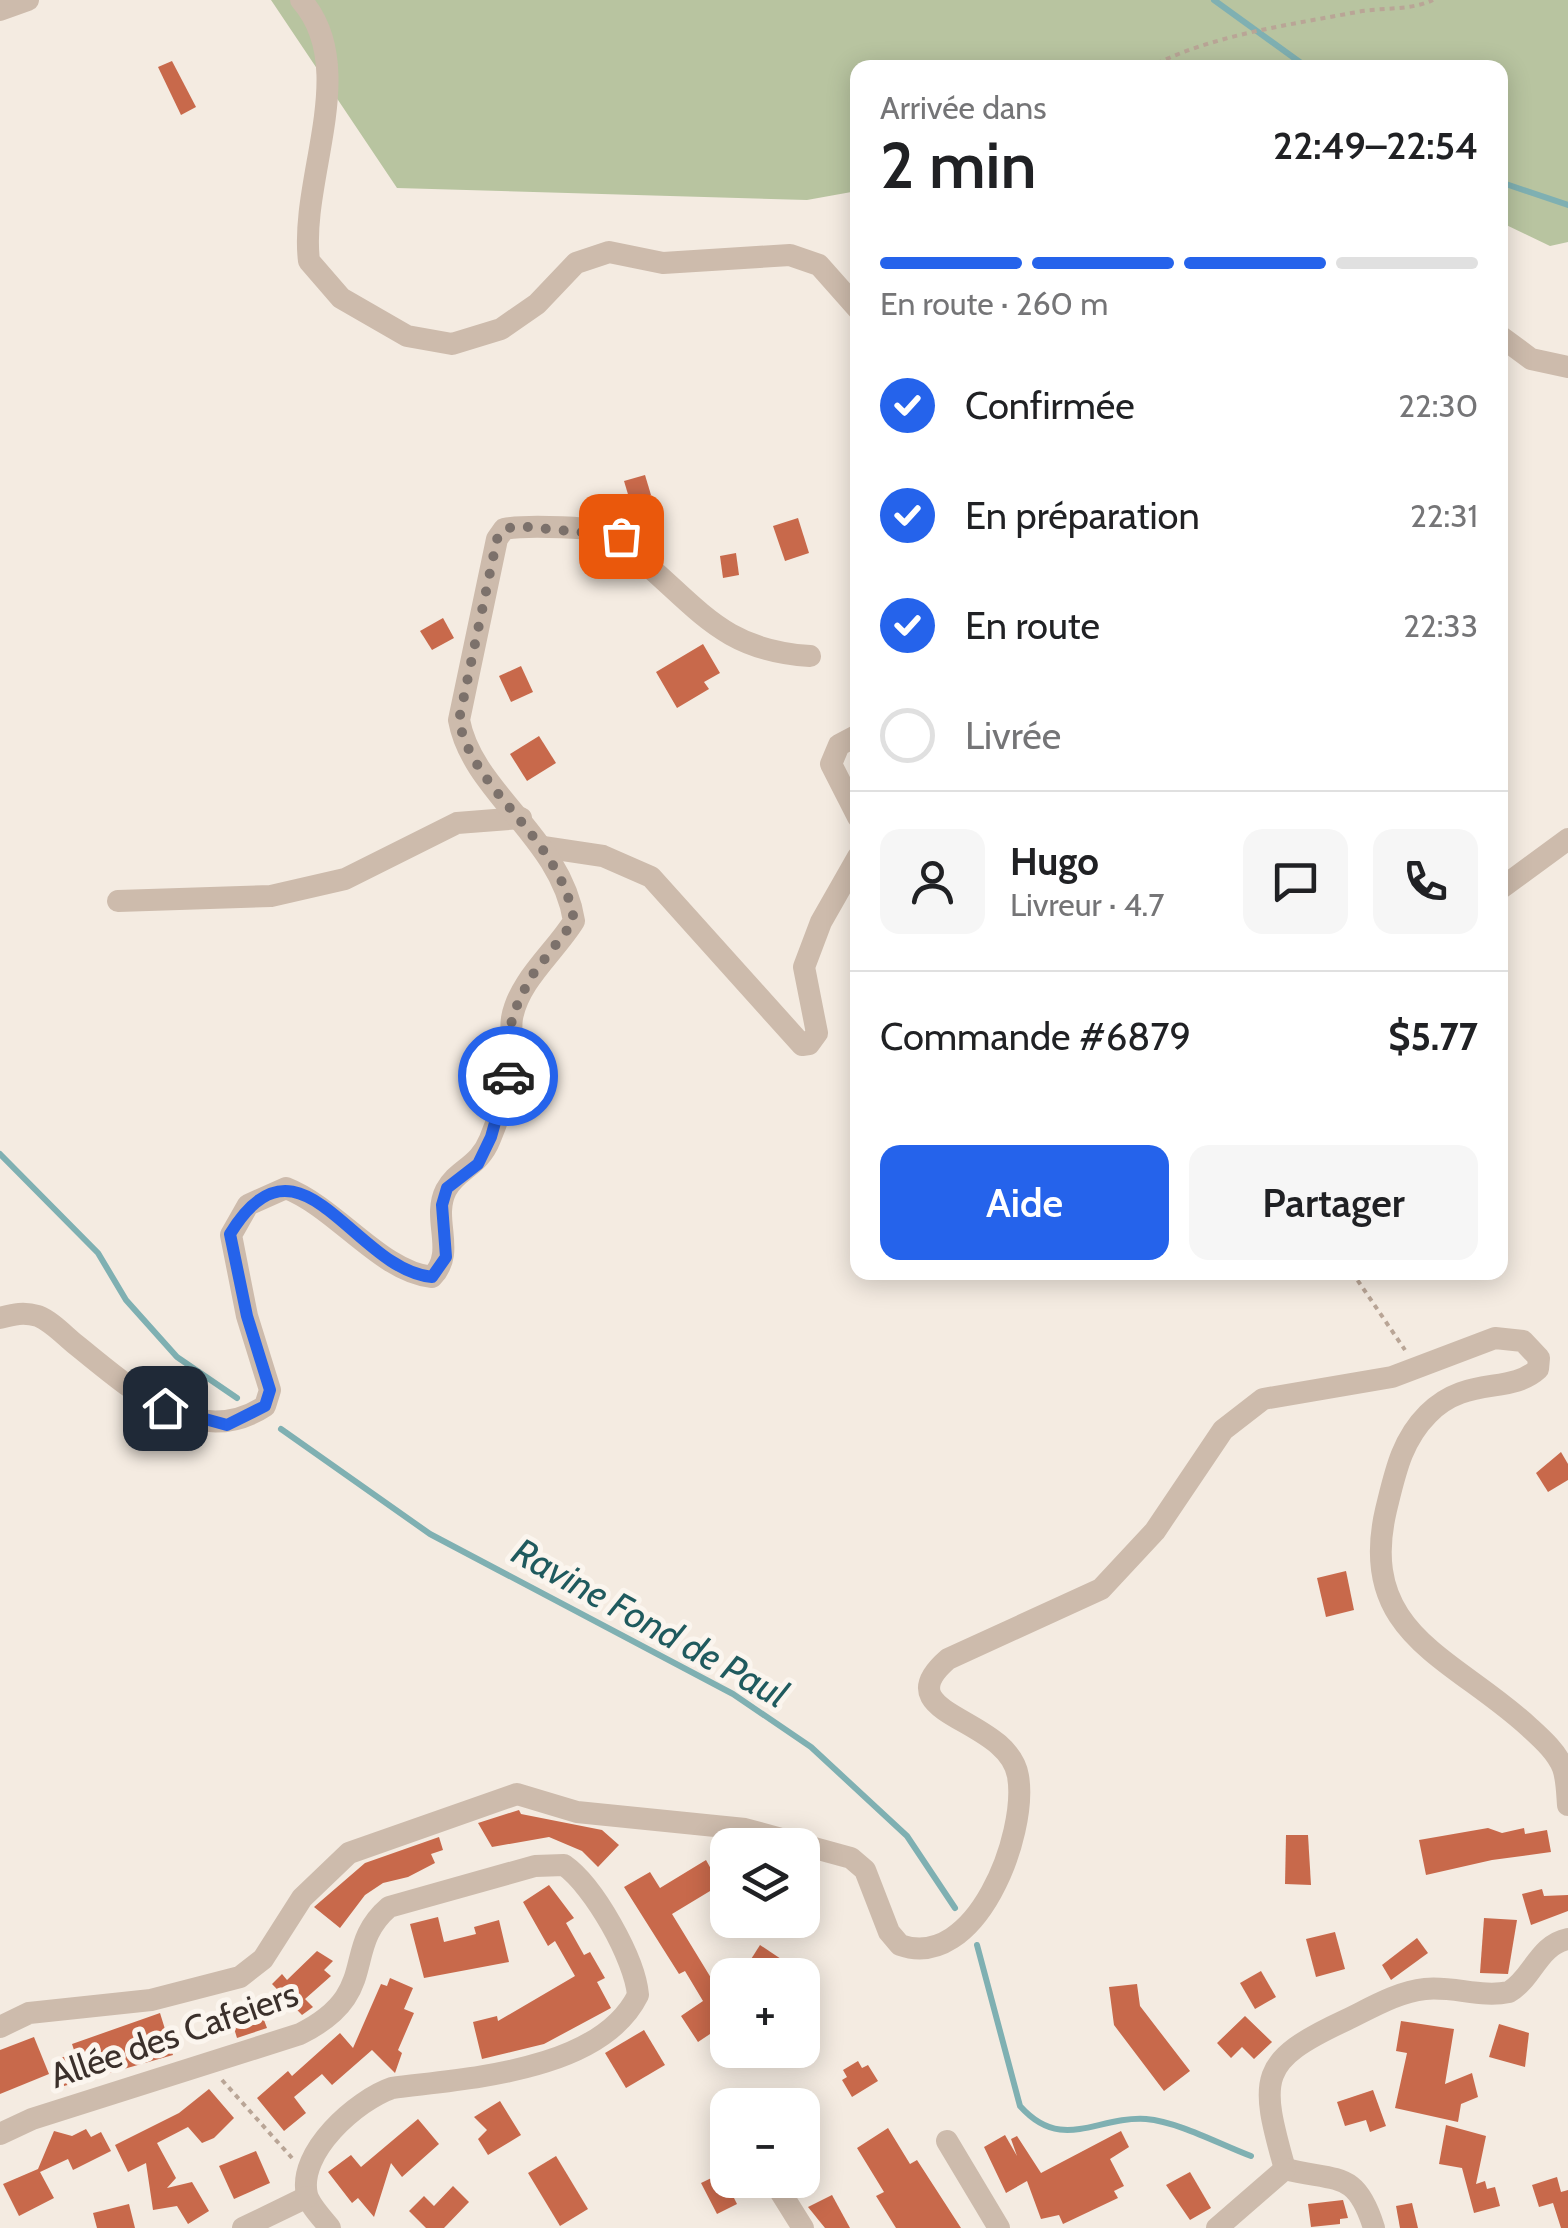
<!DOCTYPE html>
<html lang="fr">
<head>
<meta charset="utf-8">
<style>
  body { margin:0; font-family:Cabin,sans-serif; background:#f6f6f6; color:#202124; height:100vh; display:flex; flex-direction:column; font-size:38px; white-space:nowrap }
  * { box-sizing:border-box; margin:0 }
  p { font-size:32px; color:#757577 }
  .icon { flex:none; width:55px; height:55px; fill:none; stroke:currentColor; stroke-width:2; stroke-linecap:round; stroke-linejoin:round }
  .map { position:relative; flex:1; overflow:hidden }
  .drawer { position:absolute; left:850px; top:60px; width:658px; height:1220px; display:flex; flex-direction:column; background:#fff; border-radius:20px; box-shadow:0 5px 25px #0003 }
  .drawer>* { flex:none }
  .buttons { position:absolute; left:710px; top:1828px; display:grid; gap:20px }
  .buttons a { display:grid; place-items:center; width:110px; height:110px; border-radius:20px; background:#fff; box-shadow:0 5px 25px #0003; font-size:50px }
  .pin { position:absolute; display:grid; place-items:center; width:85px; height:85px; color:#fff; margin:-42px; border-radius:20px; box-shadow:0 5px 15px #0006 }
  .courier { position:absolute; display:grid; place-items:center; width:100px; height:100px; margin:-50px; border:8px solid #2563eb; border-radius:50%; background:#fff; color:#222; box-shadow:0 2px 12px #0007 }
  .summary em { font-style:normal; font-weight:600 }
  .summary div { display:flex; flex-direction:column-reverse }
  .summary { display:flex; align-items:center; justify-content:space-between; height:170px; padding:0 30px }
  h1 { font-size:65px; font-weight:600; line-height:75px }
  .bar { display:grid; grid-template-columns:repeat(4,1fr); gap:15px 10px; align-content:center; height:120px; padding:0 30px }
  .bar i { height:12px; border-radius:8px; background:#e0e0e0 }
  .bar .active { background:#2563eb }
  .bar p { grid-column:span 4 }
  .line { display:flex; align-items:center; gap:25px; padding:0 30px; border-top:2px solid #e0e0e0 }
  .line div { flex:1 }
  .round { display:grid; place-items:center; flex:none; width:105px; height:105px; border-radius:20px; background:#f6f6f6 }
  ol { padding:0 30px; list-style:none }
  li { display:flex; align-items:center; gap:30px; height:110px }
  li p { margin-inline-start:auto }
  li .icon { padding:10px; border-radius:50%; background:#2563eb; color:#fff; stroke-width:4 }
  li:last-child { color:#757577 }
  li i { width:55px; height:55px; border:5px solid #e0e0e0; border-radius:50% }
  .primary-button { display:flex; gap:20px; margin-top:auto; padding:20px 30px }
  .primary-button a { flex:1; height:115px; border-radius:20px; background:#2563eb; color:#fff; font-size:40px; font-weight:600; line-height:115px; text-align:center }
  .primary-button a+a { background:#f6f6f6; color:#202124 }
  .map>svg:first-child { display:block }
</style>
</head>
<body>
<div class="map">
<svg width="1568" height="2228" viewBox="0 0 1568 2228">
  <rect width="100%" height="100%" fill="#f4ebe1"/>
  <polygon fill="#b8c4a0" points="271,0 1568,0 1568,242 1550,246 1500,222 1500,68 858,68 857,191 807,200 397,188"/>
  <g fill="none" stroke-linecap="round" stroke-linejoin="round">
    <g stroke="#7fb0b2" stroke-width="6">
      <polyline points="1214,0 1308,68"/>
      <polyline points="1500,182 1568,205"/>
      <polyline points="0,1154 98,1253 126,1300 177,1357 237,1398"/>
      <polyline points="281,1429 430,1534 733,1694 811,1747 907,1836 955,1908"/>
      <path d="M977,1945L1020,2106C1062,2153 1096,2116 1146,2119C1179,2122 1219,2144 1251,2156"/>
    </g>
  </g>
  <g fill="#c8694b">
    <polygon points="172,61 196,107 181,115 158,67"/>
    <polygon points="645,475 651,495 630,501 624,481"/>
    <polygon points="798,518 809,553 785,561 773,526"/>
    <polygon points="736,553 739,575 723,578 720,556"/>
    <polygon points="443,618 454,638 432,650 420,631"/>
    <polygon points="703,644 720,673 704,682 709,689 677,708 656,672"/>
    <polygon points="521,666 533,692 511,702 499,676"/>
    <polygon points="539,736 556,763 527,781 510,754"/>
    <polygon points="1561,1452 1568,1464 1568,1480 1548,1492 1536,1473"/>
    <polygon points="1346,1571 1354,1610 1326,1617 1317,1578"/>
    <polygon points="519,1810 521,1814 602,1830 619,1845 598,1867 582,1851 549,1837 492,1847 478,1823"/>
    <polygon points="1488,1828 1502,1833 1524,1828 1525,1834 1547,1830 1551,1852 1492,1860 1426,1875 1419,1840"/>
    <polygon points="1286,1835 1308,1835 1311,1885 1285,1884"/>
    <polygon points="439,1837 443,1850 431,1854 435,1863 408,1877 383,1883 365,1895 340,1928 314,1907 365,1863"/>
    <polygon points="706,1860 720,1885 672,1914 719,1991 728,1985 728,2022 698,2042 681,2016 703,2001 685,1971 679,1974 624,1887 650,1872 660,1888"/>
    <polygon points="549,1885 574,1918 566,1923 584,1955 590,1952 605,1978 597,1982 611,2008 544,2044 482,2059 473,2022 497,2016 498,2021 575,1976 555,1941 548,1946 523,1902"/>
    <polygon points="1542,1889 1544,1896 1568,1895 1568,1911 1531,1925 1522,1894"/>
    <polygon points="438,1917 444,1942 476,1934 474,1927 499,1920 509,1962 424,1978 410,1924"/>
    <polygon points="1484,1918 1517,1920 1508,1974 1480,1973"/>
    <polygon points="1335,1932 1345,1969 1316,1977 1306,1939"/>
    <polygon points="1417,1938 1428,1953 1391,1980 1382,1965"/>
    <polygon points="760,1945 787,1963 780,1975 741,1975"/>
    <polygon points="317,1951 333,1961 324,1970 331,1976 305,1999 313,2007 302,2015 272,1984 282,1974 287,1980"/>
    <polygon points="1261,1971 1276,1997 1255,2009 1240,1983"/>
    <polygon points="390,1978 413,1988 404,2009 414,2013 398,2050 402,2053 395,2073 372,2050 332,2085 322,2074 294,2097 306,2113 284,2131 257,2098 288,2071 292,2076 340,2033 353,2048 381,1984 387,1986"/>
    <polygon points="1137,1984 1140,2006 1190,2071 1164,2091 1114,2025 1109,1987"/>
    <polygon points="256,1999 267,2028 237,2038 233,2025 224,2029 219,2012"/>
    <polygon points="160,2013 173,2055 64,2086 55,2060 75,2053 72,2044"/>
    <polygon points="1245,2016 1272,2042 1254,2059 1242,2047 1231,2058 1217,2043"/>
    <polygon points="1401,2021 1454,2029 1445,2084 1472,2073 1478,2097 1461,2104 1458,2122 1395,2108 1407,2053 1396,2051"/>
    <polygon points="1499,2024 1529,2033 1525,2067 1489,2057"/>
    <polygon points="644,2030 665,2065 626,2088 605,2053"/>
    <polygon points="34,2037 49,2074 0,2094 0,2050"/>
    <polygon points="858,2061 862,2068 868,2065 878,2081 852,2097 842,2080 847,2077 843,2070"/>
    <polygon points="209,2089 234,2118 214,2138 202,2143 188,2127 157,2143 176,2178 167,2188 192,2182 209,2211 188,2224 177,2206 153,2210 146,2163 128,2172 115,2145 179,2113"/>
    <polygon points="1373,2090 1386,2126 1370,2132 1366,2120 1345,2126 1337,2102"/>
    <polygon points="500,2101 521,2135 488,2155 478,2139 487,2130 474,2117"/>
    <polygon points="418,2119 439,2144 402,2177 391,2163 374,2217 358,2198 352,2203 328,2172 351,2155 361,2167"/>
    <polygon points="1446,2125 1486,2136 1476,2184 1485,2181 1487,2189 1495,2187 1500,2206 1474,2213 1462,2168 1439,2164"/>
    <polygon points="888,2128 910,2164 917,2160 961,2228 896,2228 876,2196 884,2192 857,2148"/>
    <polygon points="86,2129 91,2137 101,2132 111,2151 73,2170 68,2159 40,2172 54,2198 19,2216 3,2184 38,2169 54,2131 72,2136"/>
    <polygon points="1121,2131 1129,2147 1110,2159 1124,2186 1114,2191 1118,2198 1063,2224 1059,2215 1041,2219 1027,2181 1006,2193 984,2147 1005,2135 1017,2156 1011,2139 1017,2136 1041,2173"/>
    <polygon points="256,2151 270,2183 234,2199 219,2166"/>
    <polygon points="556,2156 588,2209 560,2226 528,2173"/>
    <polygon points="728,2170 728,2186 737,2204 717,2214 701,2183"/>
    <polygon points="1190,2172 1211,2208 1190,2220 1166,2185"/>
    <polygon points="1557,2177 1561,2192 1568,2190 1568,2228 1561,2228 1553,2203 1539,2207 1532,2185"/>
    <polygon points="453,2186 469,2202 444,2228 426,2228 409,2211 424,2196 434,2206"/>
    <polygon points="832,2195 850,2228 825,2228 808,2207"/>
    <polygon points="1343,2200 1348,2218 1340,2219 1340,2224 1311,2227 1308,2204"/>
    <polygon points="1412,2203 1418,2228 1400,2228 1396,2206"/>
    <polygon points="129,2204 135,2228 97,2228 93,2213"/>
  </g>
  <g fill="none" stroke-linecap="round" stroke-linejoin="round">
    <g stroke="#b9a596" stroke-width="4" stroke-dasharray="5 5" stroke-linecap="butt">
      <path d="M1148,68C1210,35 1289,25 1357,12C1383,7 1409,11 1433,0"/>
      <polyline points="1352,1272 1405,1350"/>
      <polyline points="222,2080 292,2158"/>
    </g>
    <g stroke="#cdbbac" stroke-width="22">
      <path d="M301,0C361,68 299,179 309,261L341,298L407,336L452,344L501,329L537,304L576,263L609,252L663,263L790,255L819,265L858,309"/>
      <polyline points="0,10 28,0"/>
      <polyline points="1500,336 1531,359 1568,367"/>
      <polyline points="858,735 839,745 831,764 858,817"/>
      <polyline points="543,847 603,856 651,877 802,1045 809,1044 817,1033 804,967 821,922 858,857"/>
      <polyline points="1500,889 1568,839"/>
      <polyline points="118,901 271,896 345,879 457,823 521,818"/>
      <path d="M0,1318C14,1314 24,1312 38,1316C51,1321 64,1335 75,1344C128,1386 196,1452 265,1406L270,1390L247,1316L231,1235L248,1205L286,1188C337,1208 381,1272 432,1277C457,1251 431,1220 446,1190C457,1169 479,1167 490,1139C500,1115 511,1081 512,1056C513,1044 510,1030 512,1018C519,980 555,952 574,921C561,837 472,792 459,720L497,539L504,529C523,525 602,526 619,536C629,542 637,556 646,564C703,614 728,651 810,656"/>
      <path d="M0,2027L29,2013L151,2000L240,1977L263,1959L302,1898L349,1853L517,1794L577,1812L745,1829L851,1858L865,1870L889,1932L900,1945C976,1972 1028,1834 1018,1776C1008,1716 882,1716 948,1659L1101,1589L1155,1531L1223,1430L1263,1399L1392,1377L1495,1338L1523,1341L1539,1358L1538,1369C1510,1395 1466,1375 1428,1414C1401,1441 1395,1474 1386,1510C1357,1634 1453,1657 1529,1727C1541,1738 1557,1752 1563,1768C1567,1779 1567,1793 1568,1805"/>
      <path d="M0,2134L32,2119L300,2034C382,1993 340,1949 389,1907L535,1866L564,1865C594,1886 635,1959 638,1995C600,2072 466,2078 392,2088C357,2100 297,2152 307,2195C310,2206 323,2219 330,2228"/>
      <polyline points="947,2141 999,2228"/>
      <path d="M1285,2169C1259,2077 1258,2061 1346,2020C1371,2008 1397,1992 1425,1989C1454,1986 1481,1998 1509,1992C1533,1978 1538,1945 1568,1939"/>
      <path d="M1285,2169C1339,2182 1356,2170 1374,2228"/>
      <polyline points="773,2180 803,2228"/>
      <polyline points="243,2228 307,2197"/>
      <polyline points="1217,2228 1285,2169"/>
    </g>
  </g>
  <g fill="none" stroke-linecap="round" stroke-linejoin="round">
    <path stroke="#7c716b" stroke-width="10" stroke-dasharray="0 18" d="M508,1076L512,1016L530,978L574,921C561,837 472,792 459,720L497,539L504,529L518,526L621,536"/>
    <path stroke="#2563eb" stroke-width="12" d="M165,1408L227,1425L265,1406L270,1390L247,1316L230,1234C300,1119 354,1270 432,1277L446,1257L442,1205L447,1188L478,1164L491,1137L508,1076"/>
  </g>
  <g text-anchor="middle" stroke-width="10" stroke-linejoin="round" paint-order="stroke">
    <g font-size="35" fill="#3b302b" stroke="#fbf5ee">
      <text transform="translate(174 2035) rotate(-19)" y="12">Allée des Cafeiers</text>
    </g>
    <g font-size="38" font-style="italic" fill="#1f5a5e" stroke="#fbf5ee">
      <text transform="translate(650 1623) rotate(29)" y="13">Ravine Fond de Paul</text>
    </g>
  </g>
</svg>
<div class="buttons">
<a><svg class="icon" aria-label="layers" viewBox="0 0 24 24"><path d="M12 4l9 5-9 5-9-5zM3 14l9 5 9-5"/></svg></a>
<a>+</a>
<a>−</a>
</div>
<div class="pin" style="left:621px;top:536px;background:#ea580c"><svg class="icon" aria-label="bag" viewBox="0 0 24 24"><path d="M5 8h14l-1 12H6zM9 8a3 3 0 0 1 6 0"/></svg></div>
<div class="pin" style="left:165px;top:1408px;background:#1f2937"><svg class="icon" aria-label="home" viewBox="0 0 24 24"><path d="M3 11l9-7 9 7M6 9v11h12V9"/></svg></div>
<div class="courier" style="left:508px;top:1076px"><svg class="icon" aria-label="car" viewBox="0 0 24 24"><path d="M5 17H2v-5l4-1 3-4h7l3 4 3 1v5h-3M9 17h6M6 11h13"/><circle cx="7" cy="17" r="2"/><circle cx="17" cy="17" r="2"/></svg></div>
<section class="drawer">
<div class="summary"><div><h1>2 min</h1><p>Arrivée dans</p></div><em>22:49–22:54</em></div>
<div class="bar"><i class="active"></i><i class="active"></i><i class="active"></i><i></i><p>En route · 260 m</p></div>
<ol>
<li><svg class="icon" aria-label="check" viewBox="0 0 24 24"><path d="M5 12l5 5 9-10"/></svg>Confirmée<p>22:30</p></li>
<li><svg class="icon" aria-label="check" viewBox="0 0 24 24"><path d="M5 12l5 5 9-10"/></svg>En préparation<p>22:31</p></li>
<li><svg class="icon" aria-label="check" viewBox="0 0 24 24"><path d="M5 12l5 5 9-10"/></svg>En route<p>22:33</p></li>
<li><i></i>Livrée</li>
</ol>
<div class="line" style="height:180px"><a class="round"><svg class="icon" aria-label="person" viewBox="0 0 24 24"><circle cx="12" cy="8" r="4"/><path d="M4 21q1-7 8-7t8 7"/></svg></a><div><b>Hugo</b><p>Livreur · 4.7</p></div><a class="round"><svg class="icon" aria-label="chat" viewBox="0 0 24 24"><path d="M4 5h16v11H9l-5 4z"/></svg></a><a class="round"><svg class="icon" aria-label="phone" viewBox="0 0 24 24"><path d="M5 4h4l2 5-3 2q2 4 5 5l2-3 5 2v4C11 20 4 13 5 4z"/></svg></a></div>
<div class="line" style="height:130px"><div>Commande #6879</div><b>$5.77</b></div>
<div class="primary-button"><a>Aide</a><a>Partager</a></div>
</section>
</div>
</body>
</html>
